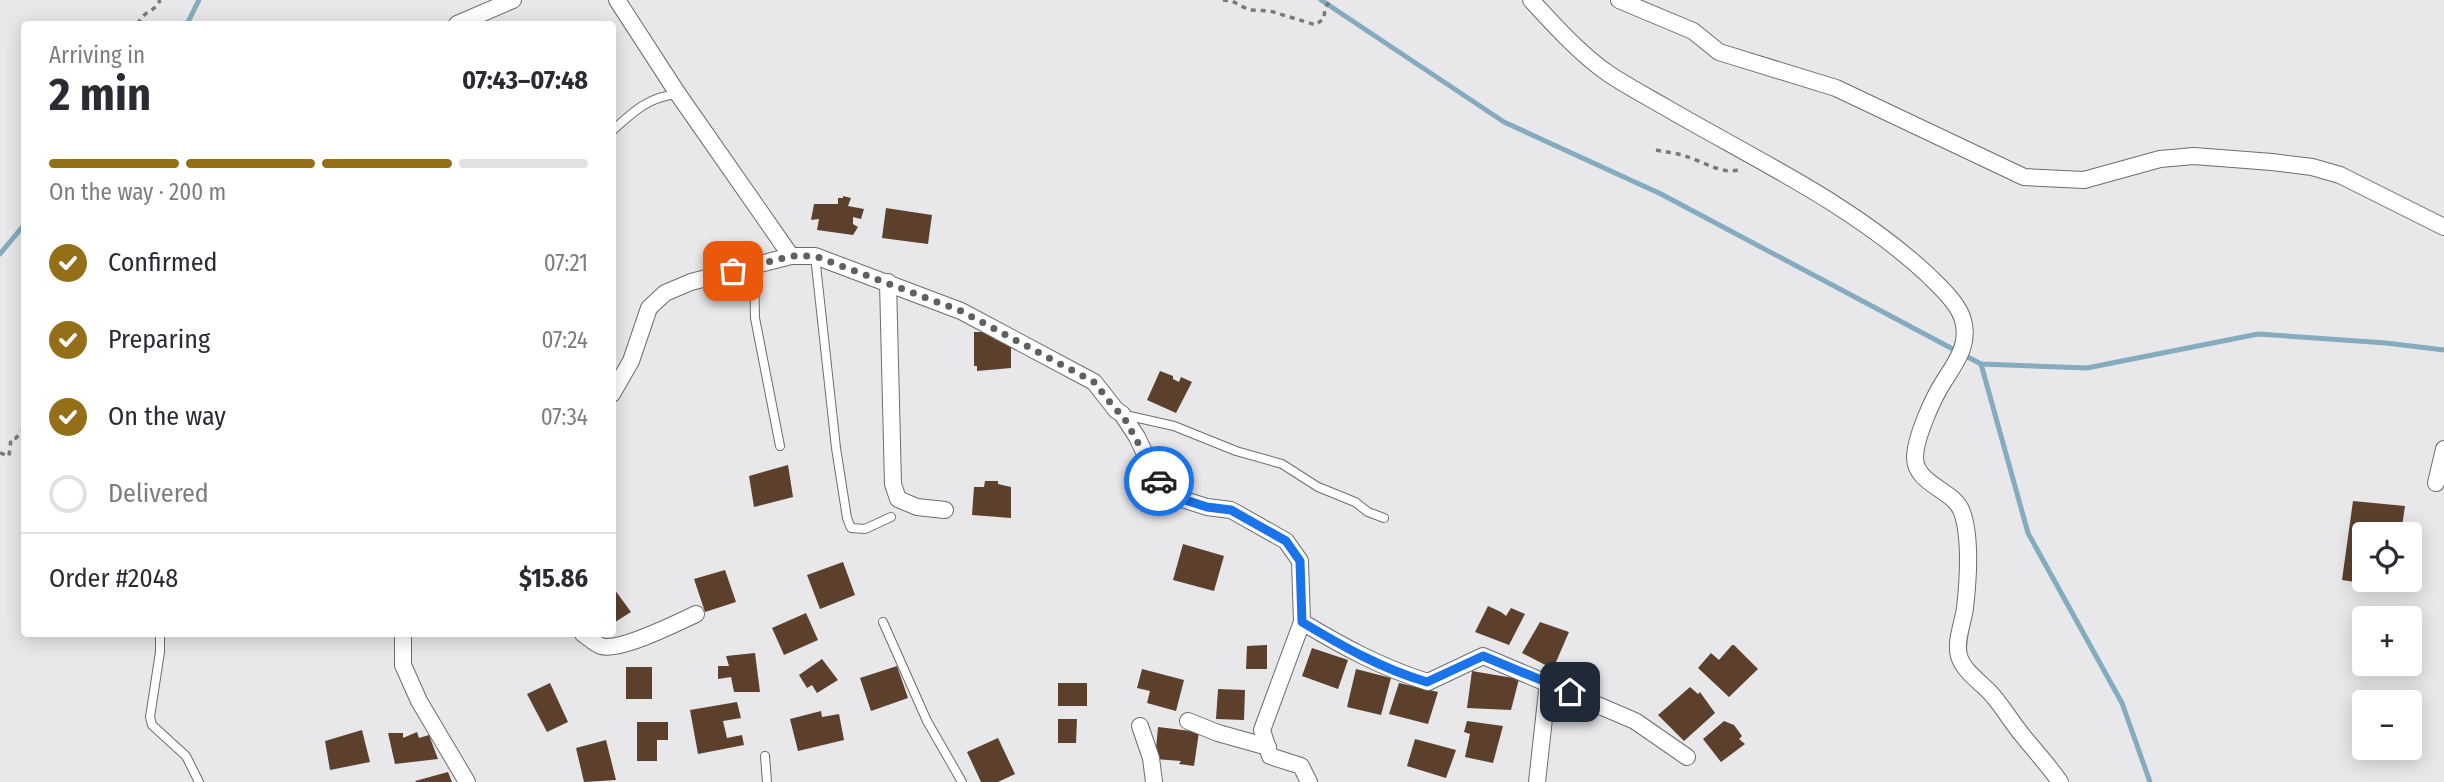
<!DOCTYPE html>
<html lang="en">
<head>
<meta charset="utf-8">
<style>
  body { margin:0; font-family:"Fira Sans Condensed",sans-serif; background:#f7f7f7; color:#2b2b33; height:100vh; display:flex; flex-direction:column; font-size:26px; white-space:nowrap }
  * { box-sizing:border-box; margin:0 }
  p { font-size:23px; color:#7c7c81 }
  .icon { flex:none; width:38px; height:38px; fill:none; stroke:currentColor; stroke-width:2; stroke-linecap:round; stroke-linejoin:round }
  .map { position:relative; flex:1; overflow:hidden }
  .panel { position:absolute; left:21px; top:21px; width:595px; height:616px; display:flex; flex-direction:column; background:#fff; border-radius:7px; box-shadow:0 4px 18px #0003 }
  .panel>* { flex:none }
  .fabs { position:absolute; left:2352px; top:522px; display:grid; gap:14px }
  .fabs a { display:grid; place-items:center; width:70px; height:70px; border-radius:7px; background:#fff; box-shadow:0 4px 18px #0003; font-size:35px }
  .pin { position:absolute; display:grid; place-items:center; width:60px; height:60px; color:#fff; margin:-30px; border-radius:14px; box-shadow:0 4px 10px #0006 }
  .courier { position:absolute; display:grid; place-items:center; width:70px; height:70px; margin:-35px; border:5px solid #1a73e8; border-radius:50%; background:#fff; color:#222; box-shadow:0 2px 9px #0007 }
  .summary em { font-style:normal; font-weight:700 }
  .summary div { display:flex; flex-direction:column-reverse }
  .summary { display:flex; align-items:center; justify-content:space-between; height:119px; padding:0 28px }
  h1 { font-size:46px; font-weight:700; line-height:52px }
  .bar { display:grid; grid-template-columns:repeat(4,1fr); gap:10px 7px; align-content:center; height:84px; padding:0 28px }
  .bar i { height:9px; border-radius:5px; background:#e1e1e2 }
  .bar .current { background:#946f17 }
  .bar p { grid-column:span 4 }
  .line { display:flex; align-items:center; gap:18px; padding:0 28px; border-top:2px solid #e1e1e2 }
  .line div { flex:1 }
  ol { padding:0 28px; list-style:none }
  li { display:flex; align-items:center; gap:21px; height:77px }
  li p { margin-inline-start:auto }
  li .icon { padding:7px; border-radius:50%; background:#946f17; color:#fff; stroke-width:4 }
  li:last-child { color:#7c7c81 }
  li i { width:38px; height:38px; border:4px solid #e1e1e2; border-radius:50% }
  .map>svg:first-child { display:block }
</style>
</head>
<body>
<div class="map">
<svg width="2444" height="782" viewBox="0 0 2444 782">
  <rect width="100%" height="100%" fill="#e8e8eb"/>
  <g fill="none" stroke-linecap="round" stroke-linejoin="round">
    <g stroke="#85abbf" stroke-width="5">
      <polyline points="1321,0 1504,122 1661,194 1981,364 2087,368 2258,334 2386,343 2444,350"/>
      <polyline points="187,24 199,0"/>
      <polyline points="0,254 24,225"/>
      <polyline points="1981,364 2028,533 2122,703 2150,782"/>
    </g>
  </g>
  <g fill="#5c402c">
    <polygon points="843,196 851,198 848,206 864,209 861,219 853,217 853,224 858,227 853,235 817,230 819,219 811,220 814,204 838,204 838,198 843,198"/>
    <polygon points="886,208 932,215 928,244 882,238"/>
    <polygon points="974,332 995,332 995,340 1011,340 1011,368 977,371 977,366 974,366"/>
    <polygon points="1160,371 1173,376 1173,379 1179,382 1181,377 1192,382 1176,413 1147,400"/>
    <polygon points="788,465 793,497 754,507 749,476"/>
    <polygon points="985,481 998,481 998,484 1011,487 1011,518 972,515 974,487 984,487"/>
    <polygon points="2353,501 2405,506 2401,534 2364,534 2364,579 2396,579 2395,588 2342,580"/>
    <polygon points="1183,544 1224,556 1214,591 1173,580"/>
    <polygon points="843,562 855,595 820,609 807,575"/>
    <polygon points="725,570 736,602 705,612 694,579"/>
    <polygon points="612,586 631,612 612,624"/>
    <polygon points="1488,606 1501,612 1506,616 1511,608 1525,614 1509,645 1475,632"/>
    <polygon points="806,613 818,640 784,655 772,628"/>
    <polygon points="1540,622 1569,632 1553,669 1522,653"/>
    <polygon points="1267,645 1267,669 1246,669 1247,646"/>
    <polygon points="1732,645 1734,645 1758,669 1729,697 1698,668 1711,653 1719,660"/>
    <polygon points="1312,648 1348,660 1338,689 1302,676"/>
    <polygon points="755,653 760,692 734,692 731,677 718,679 718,666 729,666 726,656"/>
    <polygon points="822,659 838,680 817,693 812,685 807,688 799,675"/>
    <polygon points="897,666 908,698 871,711 860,678"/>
    <rect x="626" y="667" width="26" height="32"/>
    <polygon points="1142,669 1184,680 1176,711 1147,703 1150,691 1137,688"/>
    <polygon points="1356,669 1391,678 1381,715 1347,707"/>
    <polygon points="1472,671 1519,679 1511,710 1467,708"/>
    <polygon points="550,683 568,722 547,732 527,694"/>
    <rect x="1058" y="683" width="29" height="23"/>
    <polygon points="1399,683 1438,692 1428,724 1389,714"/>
    <polygon points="1690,687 1698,694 1700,692 1715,713 1684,741 1658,715"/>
    <polygon points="1218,689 1245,690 1244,720 1216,719"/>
    <polygon points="737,702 741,718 723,721 727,738 742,735 744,745 698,754 690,710"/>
    <polygon points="821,711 822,717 839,714 844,740 798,751 790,719"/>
    <polygon points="1058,719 1077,719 1076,743 1058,743"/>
    <polygon points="1467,721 1503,726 1493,763 1465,757 1470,734 1464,732"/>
    <polygon points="1724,721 1734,725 1742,736 1739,739 1745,744 1721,762 1703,739"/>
    <polygon points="637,722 668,722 668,740 657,740 657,761 637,761"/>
    <polygon points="1158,727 1199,732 1194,766 1179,764 1181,761 1155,759"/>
    <polygon points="362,730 370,762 330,770 325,741"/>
    <polygon points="417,732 419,738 429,735 438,759 395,764 388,733 403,733 403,738"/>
    <polygon points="998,738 1015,774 998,782 981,782 967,752"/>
    <polygon points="1415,739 1456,750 1446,778 1407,766"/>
    <polygon points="606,740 616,780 584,782 576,748"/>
    <polygon points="448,772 452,782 416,782 415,781"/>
  </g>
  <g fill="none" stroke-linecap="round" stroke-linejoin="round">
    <g stroke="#6d6d70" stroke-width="10">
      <g id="service">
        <path d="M612,131C634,111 648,97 678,94"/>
        <polyline points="815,256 836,448 847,518 851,528 865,529 891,517"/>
        <polyline points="754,266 755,318 780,446"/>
        <polyline points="1125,415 1174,426 1236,451 1282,464 1318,487 1355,502 1368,512 1384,518"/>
        <polyline points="883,622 927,721 962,782"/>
        <polyline points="160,634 160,652 150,717 152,725 186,756 199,782"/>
        <polyline points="765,756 767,782"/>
      </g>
    </g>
    <g stroke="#6d6d70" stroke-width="18">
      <g id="minor">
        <polyline points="617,0 678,94 791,256"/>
        <path d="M1531,0C1553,24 1582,56 1609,74C1627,86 1646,96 1665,107C1754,159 1852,204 1928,275C1939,286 1956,301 1962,317C1971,342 1957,361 1944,381C1933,398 1916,436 1915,456C1914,485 1954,489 1962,512C1971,537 1968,582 1965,608C1963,623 1955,641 1959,656C1964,673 1984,684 1994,697C2004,709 2013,724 2023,736C2035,751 2049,766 2060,782"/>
        <polyline points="1619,0 1693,31 1719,52 1836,88 2024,177 2084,180 2160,159 2194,156 2272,162 2312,167 2340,175 2444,227"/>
        <polyline points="457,24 513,0"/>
        <polyline points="888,282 893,484 898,499 917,507 945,510"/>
        <polyline points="612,394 631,361 649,308 665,293 691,282 791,256 815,256 961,311 1094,382 1116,410 1122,414 1137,437 1157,479 1176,497 1207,507 1231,510 1286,541 1300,561 1302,622 1262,730 1270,756 1301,766 1309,782"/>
        <polyline points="2436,483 2444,449"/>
        <path d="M1302,622C1342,646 1382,668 1428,682L1483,656L1635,721L1687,757"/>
        <polyline points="403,634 403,665 419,701 467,782"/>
        <path d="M583,634C588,637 595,644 601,646C619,652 677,623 696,614"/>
        <polyline points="1188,721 1218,733 1268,747"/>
        <polyline points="1140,726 1151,758 1154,782"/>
        <polyline points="1537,782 1548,682"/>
      </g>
    </g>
    <g stroke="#79797b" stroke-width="3.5" stroke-dasharray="5 5" stroke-linecap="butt">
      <polyline points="1223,0 1232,1 1249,10 1270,11 1316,25 1324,18 1325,7 1331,0"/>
      <path d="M138,24C144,9 155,13 160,0"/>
      <path d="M1656,150C1666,152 1676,153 1685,156C1703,161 1723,176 1741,169"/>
      <polyline points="0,453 9,456 11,439 16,438 24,429"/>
    </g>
    <use href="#service" stroke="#fff" stroke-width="8"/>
    <use href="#minor" stroke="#fff" stroke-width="16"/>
  </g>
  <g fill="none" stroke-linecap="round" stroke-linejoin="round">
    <polyline stroke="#606061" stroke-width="7" stroke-dasharray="0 12.6" points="733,271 791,256 815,256 961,311 1094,382 1116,410 1122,414 1159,481"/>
    <path stroke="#1a73e8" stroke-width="9" d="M1159,481L1176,497L1207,507L1231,510L1286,541L1300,561L1302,622C1342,646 1382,669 1427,682L1483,656L1570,692"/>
  </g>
</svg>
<div class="fabs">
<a><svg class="icon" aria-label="locate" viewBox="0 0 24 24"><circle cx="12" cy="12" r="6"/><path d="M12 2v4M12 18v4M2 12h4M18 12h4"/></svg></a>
<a>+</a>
<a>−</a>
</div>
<div class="pin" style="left:733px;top:271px;background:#ea580c"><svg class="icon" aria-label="bag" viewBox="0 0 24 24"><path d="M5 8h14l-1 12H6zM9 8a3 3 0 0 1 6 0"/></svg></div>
<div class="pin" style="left:1570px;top:692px;background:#1f2937"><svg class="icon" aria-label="home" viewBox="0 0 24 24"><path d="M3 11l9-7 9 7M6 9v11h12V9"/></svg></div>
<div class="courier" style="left:1159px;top:481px"><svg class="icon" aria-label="car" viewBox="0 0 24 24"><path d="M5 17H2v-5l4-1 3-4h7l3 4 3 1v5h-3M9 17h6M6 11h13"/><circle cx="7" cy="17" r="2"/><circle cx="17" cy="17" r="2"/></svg></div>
<section class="panel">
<div class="summary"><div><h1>2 min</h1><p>Arriving in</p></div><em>07:43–07:48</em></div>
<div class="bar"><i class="current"></i><i class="current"></i><i class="current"></i><i></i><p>On the way · 200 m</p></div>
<ol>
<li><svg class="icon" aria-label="check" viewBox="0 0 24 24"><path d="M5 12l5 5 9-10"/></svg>Confirmed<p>07:21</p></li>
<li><svg class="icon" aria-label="check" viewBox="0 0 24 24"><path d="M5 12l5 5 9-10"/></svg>Preparing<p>07:24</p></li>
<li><svg class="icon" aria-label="check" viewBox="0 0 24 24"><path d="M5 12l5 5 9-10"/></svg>On the way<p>07:34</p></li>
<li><i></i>Delivered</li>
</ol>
<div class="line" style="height:91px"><div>Order #2048</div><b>$15.86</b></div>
</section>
</div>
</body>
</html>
